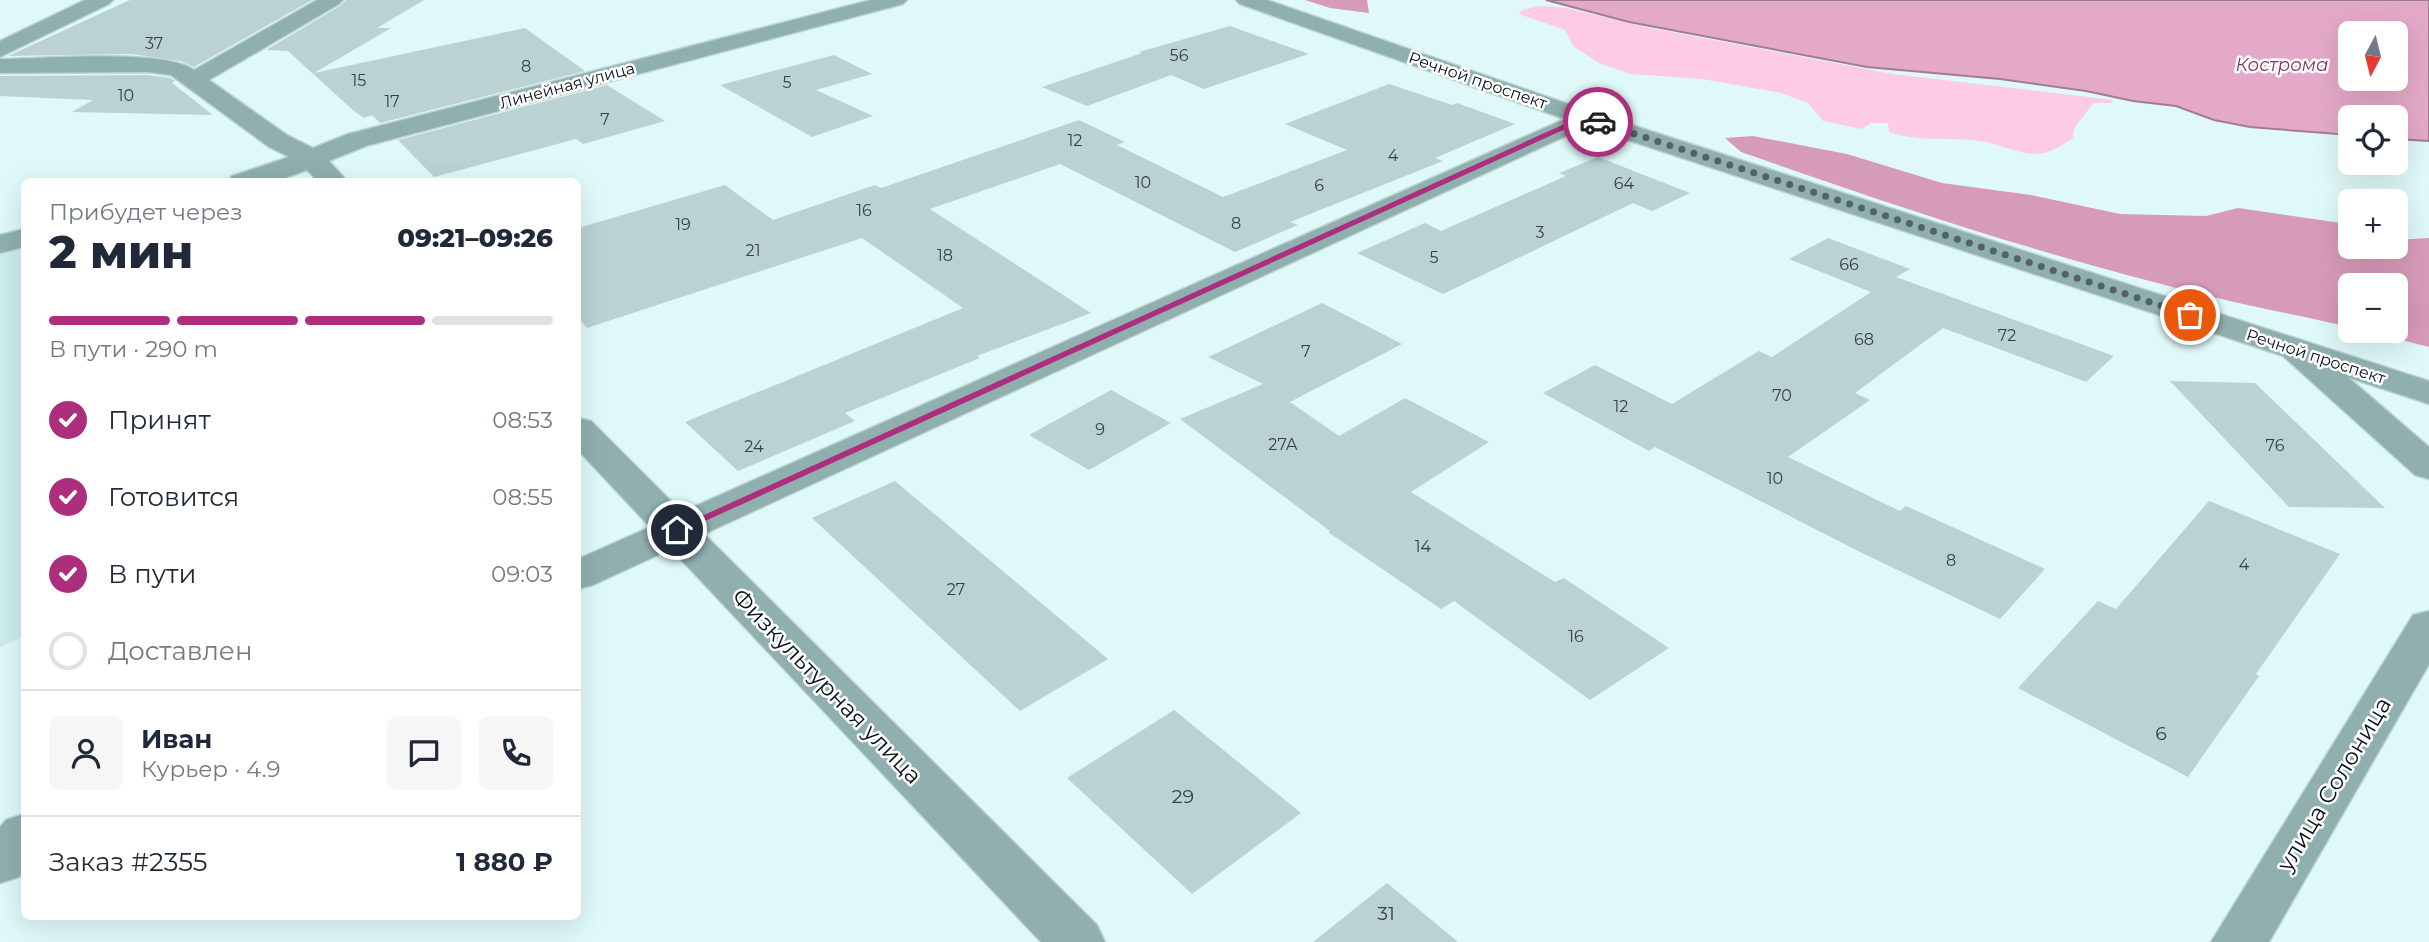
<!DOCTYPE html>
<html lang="ru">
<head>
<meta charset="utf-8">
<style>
  body { margin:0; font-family:Montserrat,sans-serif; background:#f6f6f7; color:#1f2937; height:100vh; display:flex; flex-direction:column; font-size:26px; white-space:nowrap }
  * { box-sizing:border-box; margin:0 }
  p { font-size:23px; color:#747a83 }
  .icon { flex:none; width:38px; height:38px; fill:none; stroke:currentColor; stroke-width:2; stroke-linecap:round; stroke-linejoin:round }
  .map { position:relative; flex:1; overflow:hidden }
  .panel { position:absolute; left:21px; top:178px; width:560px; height:742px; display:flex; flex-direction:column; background:#fff; border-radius:10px; box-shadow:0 7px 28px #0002 }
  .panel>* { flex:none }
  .needle { width:46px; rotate:187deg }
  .tools { position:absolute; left:2338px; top:21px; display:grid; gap:14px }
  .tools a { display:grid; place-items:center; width:70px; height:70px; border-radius:10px; background:#fff; box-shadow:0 7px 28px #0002; font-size:35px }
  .pin { position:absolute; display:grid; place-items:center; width:60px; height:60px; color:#fff; margin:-30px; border:4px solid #fff; border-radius:50%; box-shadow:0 2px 7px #0007 }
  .courier { position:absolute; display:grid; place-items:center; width:70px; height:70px; margin:-35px; border:5px solid #ac2e7d; border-radius:50%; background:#fff; color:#222; box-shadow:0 2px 9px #0007 }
  .summary em { font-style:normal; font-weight:800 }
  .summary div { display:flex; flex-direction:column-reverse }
  .summary { display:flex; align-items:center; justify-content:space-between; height:119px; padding:0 28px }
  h1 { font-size:46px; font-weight:800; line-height:52px }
  .bar { display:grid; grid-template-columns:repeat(4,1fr); gap:10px 7px; align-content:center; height:84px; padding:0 28px }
  .bar i { height:9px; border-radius:5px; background:#e0e1e3 }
  .bar .selected { background:#ac2e7d }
  .bar p { grid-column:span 4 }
  .line { display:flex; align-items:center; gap:18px; padding:0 28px; border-top:2px solid #e0e1e3 }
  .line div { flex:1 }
  .round { display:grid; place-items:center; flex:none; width:74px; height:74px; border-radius:10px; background:#f6f6f7 }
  ol { padding:0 28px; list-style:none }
  li { display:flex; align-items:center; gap:21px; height:77px }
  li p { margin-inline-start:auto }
  li .icon { padding:7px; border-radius:50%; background:#ac2e7d; color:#fff; stroke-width:4 }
  li:last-child { color:#747a83 }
  li i { width:38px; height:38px; border:4px solid #e0e1e3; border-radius:50% }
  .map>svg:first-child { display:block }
</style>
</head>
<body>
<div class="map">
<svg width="2429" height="942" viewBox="0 0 2429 942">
  <rect width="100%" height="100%" fill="#dff9f8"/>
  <polygon fill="#caeeec" points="24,248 24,636 0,647 0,255"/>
  <path fill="#fdcbe4" d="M1540,6L1567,8L1645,27L1893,74L2081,96L2111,100L2112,103H2093L2074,129L2073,138C2064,144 2054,151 2044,153C2024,157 2005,146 1986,142C1954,136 1920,143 1889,132L1888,123H1871L1862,129L1823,121L1808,103L1781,93L1702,79L1630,74L1599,63L1574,47L1565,30L1519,14L1522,10Z"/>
  <g fill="#d79bba">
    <polygon points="1305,0 1367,0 1369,13 1330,8"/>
    <path d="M1753,136L1847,154L1942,183L2031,195L2120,214L2206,216L2238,208L2341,223L2350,226V247H2396V240L2429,238V347L2365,331H2396V285H2350V327C2304,316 2256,308 2209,296C2051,258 1895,206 1741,152L1725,138Z"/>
  </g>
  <path fill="#e4a9c8" stroke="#a27c91" stroke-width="2" fill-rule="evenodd" d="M1546,0H2429V141L2396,139V117H2350V135L2250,127L2214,120L2176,106L2133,101L2086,91L2000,79L1867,67L1629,22ZM2350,33H2396V79H2350Z"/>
  <g fill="#bad3d2">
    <polygon points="130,0 312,0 194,67 180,61 131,54 8,56"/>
    <polygon points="346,0 424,0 377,28 391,28 314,73 525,28 585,71 380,123 372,115 364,118 355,112 288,51 266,50 340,6"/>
    <polygon points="1230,26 1309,54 1204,89 1171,75 1087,106 1042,87 1142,53 1139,52"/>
    <polygon points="834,55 872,74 816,90 873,116 812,137 720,85"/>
    <polygon points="148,75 170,78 175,81 172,83 213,115 72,112 93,100 0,96 0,76"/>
    <polygon points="1389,84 1452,105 1457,103 1515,124 1435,158 1443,161 1290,222 1298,225 1235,252 1060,164 930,209 1091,313 977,356 980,358 845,413 855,421 738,471 685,422 963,308 862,238 587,328 578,318 578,228 725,185 773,220 875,185 881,188 1079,120 1125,142 1117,145 1223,197 1347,150 1285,124"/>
    <polygon points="607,85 665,121 583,144 576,139 434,177 398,140"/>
    <polygon points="1598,157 1690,193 1652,211 1633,203 1443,294 1357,253 1425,223 1441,231 1566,176 1559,173"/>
    <polygon points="1828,238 1910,269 1896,277 2114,356 2086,382 1943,328 1855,393 1870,400 1788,457 1900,511 1906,506 2045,569 2000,619 1858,551 1655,447 1649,451 1543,393 1595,365 1672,404 1759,351 1772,357 1871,292 1789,259"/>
    <polygon points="1322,303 1402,344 1290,402 1339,436 1405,398 1489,442 1411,492 1555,582 1564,578 1669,648 1590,700 1454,601 1441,609 1328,532 1330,531 1180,419 1263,384 1208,357"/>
    <polygon points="2170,381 2255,383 2385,508 2289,507"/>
    <polygon points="1111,390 1171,423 1089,470 1029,435"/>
    <polygon points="895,481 1108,659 1020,711 812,518"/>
    <polygon points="2209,501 2340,554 2256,674 2259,676 2188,777 2018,688 2098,601 2116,609"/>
    <polygon points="1174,710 1301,813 1192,894 1067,778"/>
    <polygon points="1387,883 1458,942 1313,942"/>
  </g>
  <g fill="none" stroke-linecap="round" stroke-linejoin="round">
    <g stroke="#bdd4d3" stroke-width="3">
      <g id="minor">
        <polygon points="85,0 113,0 109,4 0,57 0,41"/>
        <path d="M317,0H343L339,4L209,80L287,135L313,148L348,134L871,0H907L903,4L366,146L329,161L348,182H319L307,170L274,182H228L232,176L289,157L269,147L171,75L148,72L0,73V59C41,59 165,48 194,70Z"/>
        <polygon points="1585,110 1594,113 1598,118 1594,123 704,534 1097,925 1105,942 1041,942 671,549 593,585 578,589 578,559 650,527 578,450 578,418 591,421 682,512"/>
        <polygon points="24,229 24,247 0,253 0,235"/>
        <polygon points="2295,339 2307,342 2429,447 2429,479 2415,475 2283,356 2278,349 2283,342"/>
        <polygon points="2429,611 2429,664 2269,942 2211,942 2413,615"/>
        <polygon points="24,814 24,870 19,877 0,883 0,827 6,820"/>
      </g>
    </g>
    <g stroke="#bdd4d3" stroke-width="3">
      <polygon id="tertiary" points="1236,0 1267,0 1594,113 2429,381 2429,404 1576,123 1240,4"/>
    </g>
    <use href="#minor" fill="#8fb0ae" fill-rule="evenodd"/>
    <use href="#tertiary" fill="#8fb0ae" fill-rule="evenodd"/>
  </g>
  <polygon fill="#ac2e7d" points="1582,116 1602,122 1598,125 1585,120 681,532 677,533 671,530"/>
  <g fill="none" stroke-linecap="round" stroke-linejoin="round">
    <polyline stroke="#546362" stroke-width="7" stroke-dasharray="0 12.6" points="1598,122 2190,315"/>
  </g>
  <g text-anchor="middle" stroke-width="5" stroke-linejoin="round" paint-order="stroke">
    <g font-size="16" fill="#354242">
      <text x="154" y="49">37</text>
      <text x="1179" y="61">56</text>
      <text x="526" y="72">8</text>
      <text x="359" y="86">15</text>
      <text x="787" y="88">5</text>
      <text x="126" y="101">10</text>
      <text x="392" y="107">17</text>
      <text x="605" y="125">7</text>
      <text x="1075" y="146">12</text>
      <text x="1393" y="161">4</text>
      <text x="1143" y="188">10</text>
      <text x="1624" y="189">64</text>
      <text x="1319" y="191">6</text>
      <text x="864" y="216">16</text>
      <text x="1236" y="229">8</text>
      <text x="683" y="230">19</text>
      <text x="1540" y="238">3</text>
      <text x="753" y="256">21</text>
      <text x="945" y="261">18</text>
      <text x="1434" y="263">5</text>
      <text x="1849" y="270">66</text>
      <text x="2007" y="341">72</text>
      <text x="1864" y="345">68</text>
      <text x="1306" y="357">7</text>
      <text x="1782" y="401">70</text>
      <text x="1621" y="412">12</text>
      <text x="1100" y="435">9</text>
      <text x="1283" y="450">27А</text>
      <text x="2275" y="451">76</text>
      <text x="754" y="452">24</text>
      <text x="1775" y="484">10</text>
      <text x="1423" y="552">14</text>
      <text x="1951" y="566">8</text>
      <text x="2244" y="570">4</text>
      <text x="956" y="595">27</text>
      <text x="1576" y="642">16</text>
    </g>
    <g font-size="16" fill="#091212" stroke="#fff">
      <text transform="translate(1478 80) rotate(19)" y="6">Речной проспект</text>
      <text transform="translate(567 85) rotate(-15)" y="6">Линейная улица</text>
      <text transform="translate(2316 356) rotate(18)" y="6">Речной проспект</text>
    </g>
    <g font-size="18" font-style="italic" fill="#7e3760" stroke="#fff">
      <text x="2282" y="71">Кострома</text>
    </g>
    <g font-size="19" fill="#354242">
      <text x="2161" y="740">6</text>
      <text x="1183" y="803">29</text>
      <text x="1386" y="920">31</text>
    </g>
    <g font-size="23" fill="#091212" stroke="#fff">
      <text transform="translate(827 686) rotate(46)" y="8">Физкультурная улица</text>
      <text transform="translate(2334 784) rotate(-59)" y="8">улица Солоница</text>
    </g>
  </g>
</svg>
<div class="tools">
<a><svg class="needle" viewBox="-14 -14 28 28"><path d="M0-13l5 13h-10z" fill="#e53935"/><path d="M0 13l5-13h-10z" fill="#747a83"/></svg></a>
<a><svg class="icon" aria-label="locate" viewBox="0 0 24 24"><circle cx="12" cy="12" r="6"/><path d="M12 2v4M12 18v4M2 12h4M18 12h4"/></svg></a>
<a>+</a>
<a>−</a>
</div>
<div class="pin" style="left:2190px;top:315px;background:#ea580c"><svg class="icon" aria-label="bag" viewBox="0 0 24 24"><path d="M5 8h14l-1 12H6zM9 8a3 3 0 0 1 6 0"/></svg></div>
<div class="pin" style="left:677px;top:530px;background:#1f2937"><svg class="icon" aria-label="home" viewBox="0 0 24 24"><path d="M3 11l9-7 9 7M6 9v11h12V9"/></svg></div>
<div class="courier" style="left:1598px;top:122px"><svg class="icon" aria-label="car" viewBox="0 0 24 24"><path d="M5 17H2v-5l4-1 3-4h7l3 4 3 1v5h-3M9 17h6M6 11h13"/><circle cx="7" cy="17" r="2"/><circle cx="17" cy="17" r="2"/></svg></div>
<section class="panel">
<div class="summary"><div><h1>2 мин</h1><p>Прибудет через</p></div><em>09:21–09:26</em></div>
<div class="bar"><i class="selected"></i><i class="selected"></i><i class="selected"></i><i></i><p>В пути · 290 m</p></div>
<ol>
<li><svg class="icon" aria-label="check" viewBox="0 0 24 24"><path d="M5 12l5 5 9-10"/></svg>Принят<p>08:53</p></li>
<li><svg class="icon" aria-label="check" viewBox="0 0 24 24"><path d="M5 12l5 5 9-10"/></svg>Готовится<p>08:55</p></li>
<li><svg class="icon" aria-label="check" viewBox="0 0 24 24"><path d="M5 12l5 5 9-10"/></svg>В пути<p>09:03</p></li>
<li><i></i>Доставлен</li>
</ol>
<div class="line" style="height:126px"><a class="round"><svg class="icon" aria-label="person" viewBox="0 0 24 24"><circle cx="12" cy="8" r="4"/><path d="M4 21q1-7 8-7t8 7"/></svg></a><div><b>Иван</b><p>Курьер · 4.9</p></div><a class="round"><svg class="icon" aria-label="chat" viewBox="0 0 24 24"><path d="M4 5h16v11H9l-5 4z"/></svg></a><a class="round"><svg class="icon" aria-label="phone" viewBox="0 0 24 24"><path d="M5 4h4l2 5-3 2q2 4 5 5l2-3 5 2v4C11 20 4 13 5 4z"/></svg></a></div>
<div class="line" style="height:91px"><div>Заказ #2355</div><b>1 880 ₽</b></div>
</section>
</div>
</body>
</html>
